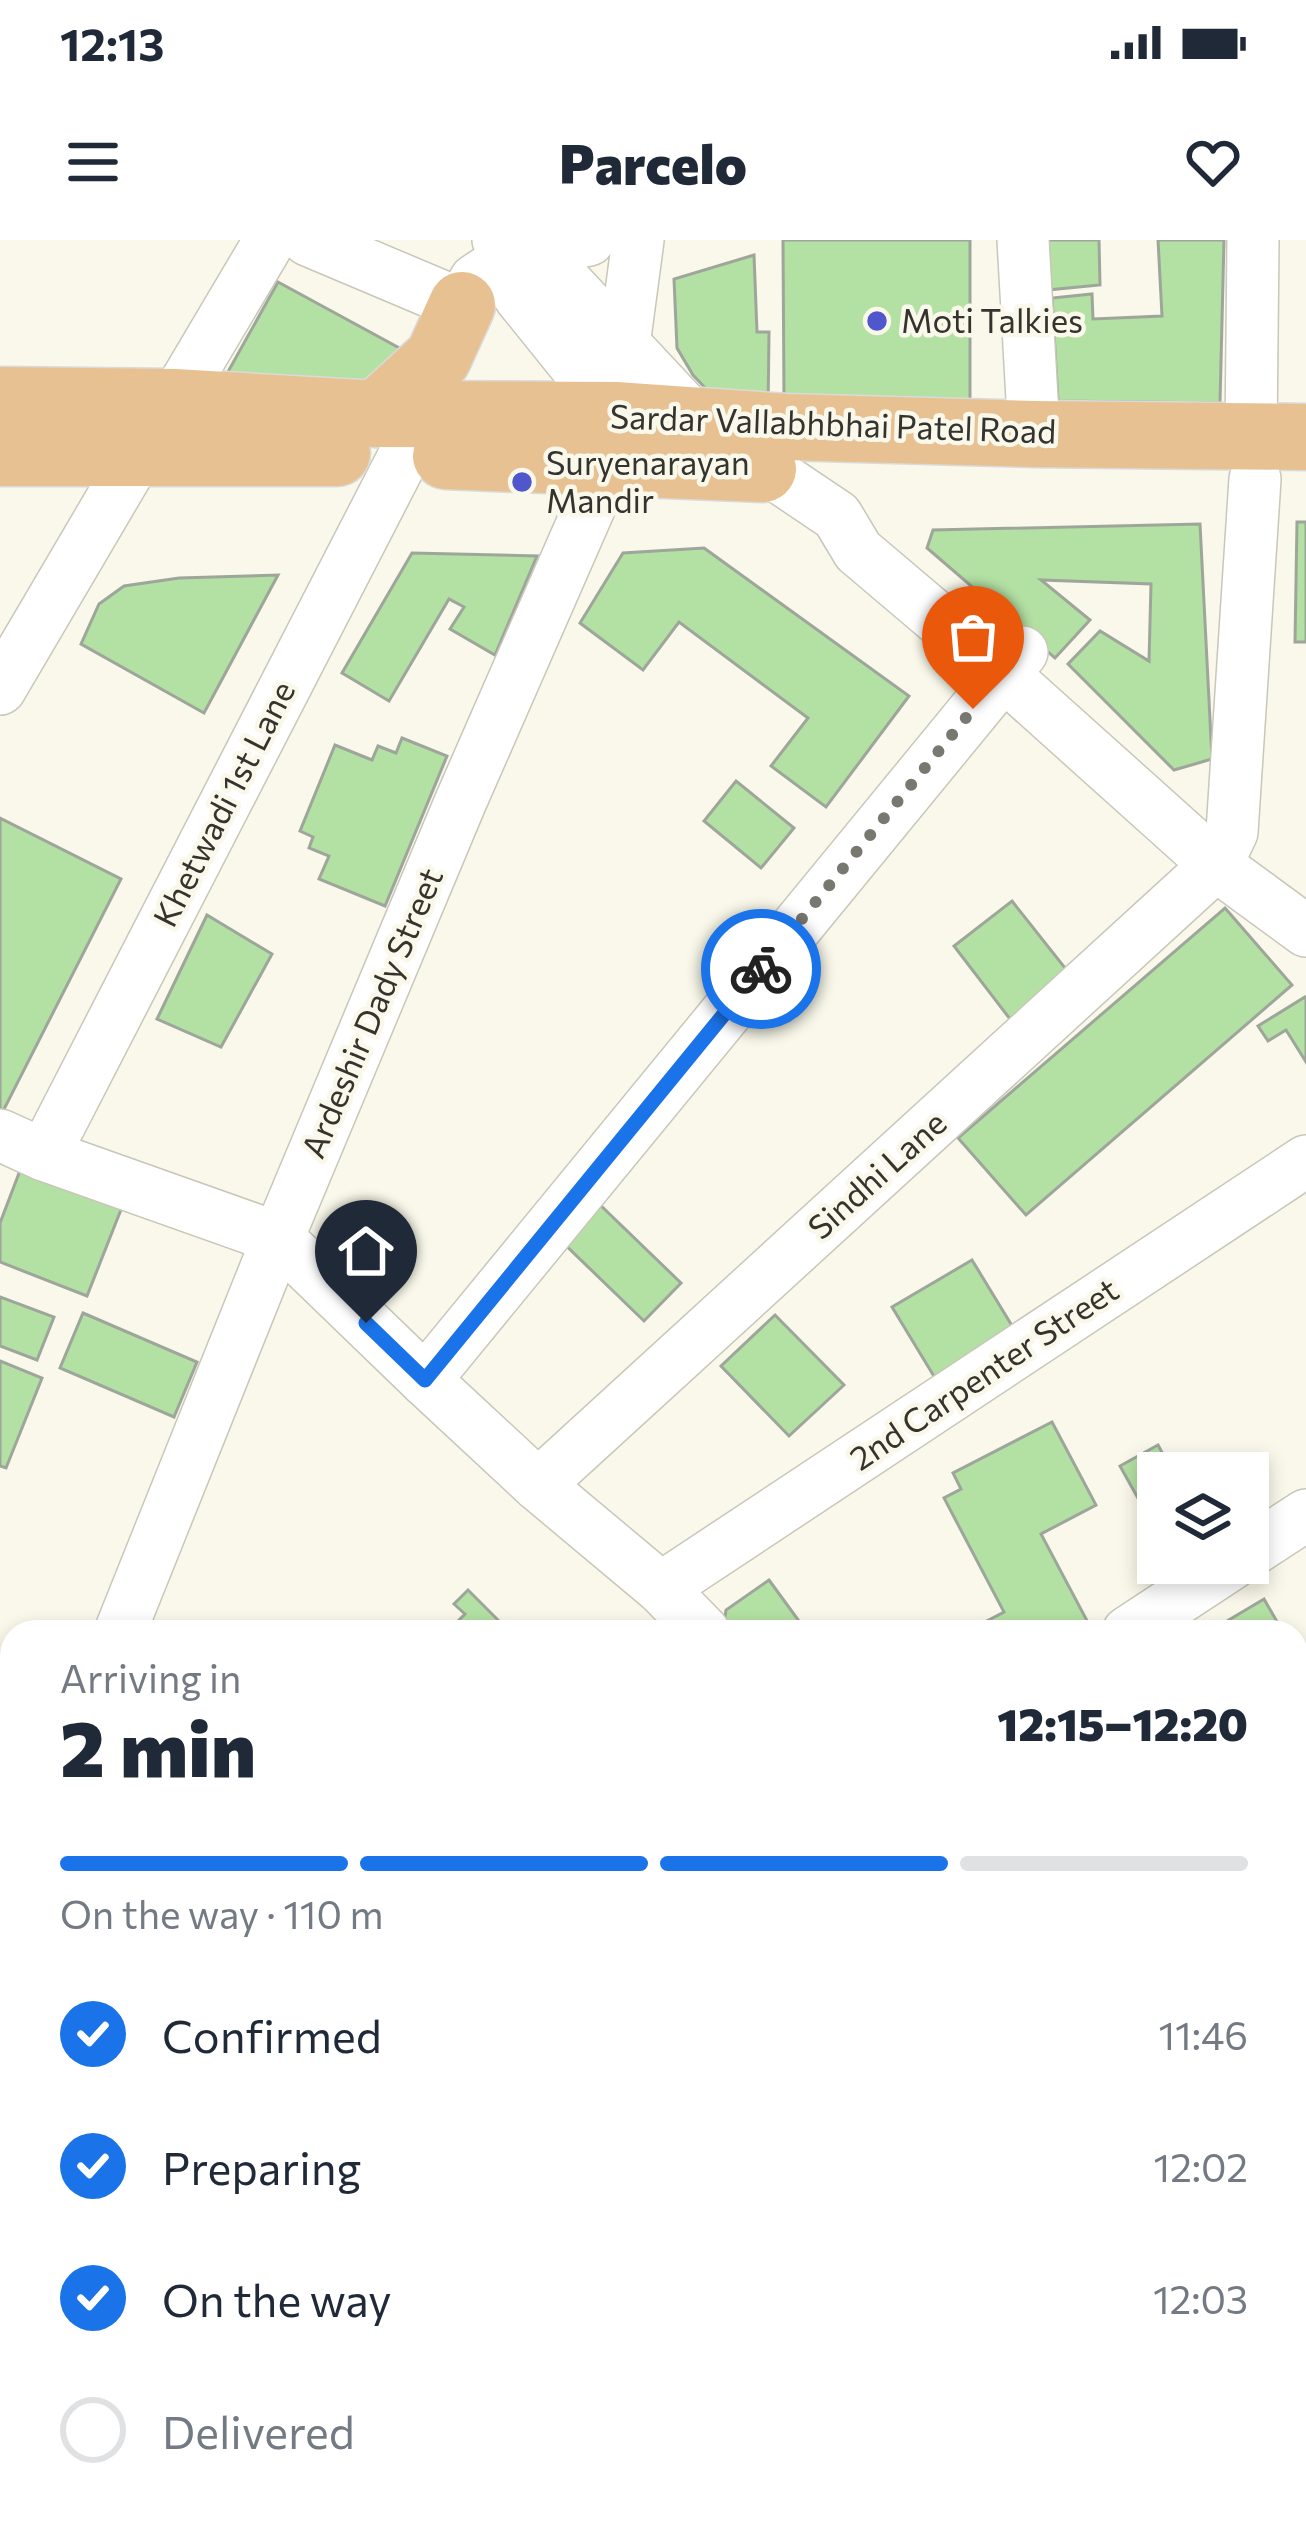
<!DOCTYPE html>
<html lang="en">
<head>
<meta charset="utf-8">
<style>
  body { margin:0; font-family:Commissioner,sans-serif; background:#f2f2f3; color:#1f2937; height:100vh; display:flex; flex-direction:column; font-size:45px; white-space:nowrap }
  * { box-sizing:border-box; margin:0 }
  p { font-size:39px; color:#747a83 }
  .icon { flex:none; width:66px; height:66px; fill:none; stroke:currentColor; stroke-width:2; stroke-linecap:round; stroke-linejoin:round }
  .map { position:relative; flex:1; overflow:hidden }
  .drawer { position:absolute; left:0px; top:1380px; width:1308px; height:903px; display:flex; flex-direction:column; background:#fff; border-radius:36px 36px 0 0; box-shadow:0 6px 18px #0003 }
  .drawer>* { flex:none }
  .tools { position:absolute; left:1137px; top:1212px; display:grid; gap:24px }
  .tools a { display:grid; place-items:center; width:132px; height:132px; border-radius:0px; background:#fff; box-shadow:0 6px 18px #0003; font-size:60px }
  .pin { position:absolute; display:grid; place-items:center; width:102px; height:102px; color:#fff; margin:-123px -51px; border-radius:50% 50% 50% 0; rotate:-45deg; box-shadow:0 0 12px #0007 }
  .pin .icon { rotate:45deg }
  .courier { position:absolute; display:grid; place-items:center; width:120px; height:120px; margin:-60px; border:9px solid #1a73e8; border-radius:50%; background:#fff; color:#222; box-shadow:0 3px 15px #0007 }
  .overview em { font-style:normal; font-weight:800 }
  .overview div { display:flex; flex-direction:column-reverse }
  .overview { display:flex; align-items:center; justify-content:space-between; height:204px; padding:0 60px }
  h1 { font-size:78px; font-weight:800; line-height:90px }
  .bar { display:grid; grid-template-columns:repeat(4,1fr); gap:18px 12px; align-content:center; height:144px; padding:0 60px }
  .bar i { height:15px; border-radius:9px; background:#e0e1e3 }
  .bar .on { background:#1a73e8 }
  .bar p { grid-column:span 4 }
  ol { padding:0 60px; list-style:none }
  li { display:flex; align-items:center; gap:36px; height:132px }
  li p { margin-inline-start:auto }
  li .icon { padding:12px; border-radius:50%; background:#1a73e8; color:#fff; stroke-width:4 }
  li:last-child { color:#747a83 }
  li i { width:66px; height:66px; border:6px solid #e0e1e3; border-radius:50% }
  .status { display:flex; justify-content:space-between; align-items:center; height:84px; padding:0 60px; background:#fff; direction:ltr }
  .status svg { height:33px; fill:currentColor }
  header { display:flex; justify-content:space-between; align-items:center; height:156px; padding:0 60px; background:#fff; font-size:54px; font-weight:800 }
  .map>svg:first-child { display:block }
</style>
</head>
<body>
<div class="status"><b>12:13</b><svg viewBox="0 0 49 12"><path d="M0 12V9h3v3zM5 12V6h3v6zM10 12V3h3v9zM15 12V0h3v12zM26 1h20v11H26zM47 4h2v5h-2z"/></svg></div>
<header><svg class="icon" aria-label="menu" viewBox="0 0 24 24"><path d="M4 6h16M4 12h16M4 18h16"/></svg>Parcelo<svg class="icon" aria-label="heart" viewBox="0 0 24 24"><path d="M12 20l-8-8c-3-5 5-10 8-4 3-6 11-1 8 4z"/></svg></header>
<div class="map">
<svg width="1306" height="2282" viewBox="0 0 1306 2282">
  <rect width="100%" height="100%" fill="#f9f8ea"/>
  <g fill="#b3e0a3" stroke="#9ea69b" stroke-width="3">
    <polygon points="783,0 970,0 970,162 784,162"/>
    <polygon points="1043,0 1099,0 1100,45 1047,50"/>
    <polygon points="1158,0 1224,0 1220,163 1058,161 1052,58 1092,54 1093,79 1162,76"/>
    <polygon points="754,15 757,92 769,92 768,174 709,152 693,135 677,108 674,39"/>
    <polygon points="278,42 403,110 373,150 224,139"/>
    <polygon points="1297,282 1306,282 1306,402 1295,402"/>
    <polygon points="1200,284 1212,519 1174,530 1068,424 1100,391 1149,421 1151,344 1041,340 1090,380 1055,418 927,308 933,290"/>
    <polygon points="704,308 909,456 826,567 771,526 808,478 679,382 643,430 580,383 623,313"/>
    <polygon points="412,313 537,316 495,415 450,389 464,367 449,359 389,461 342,433"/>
    <polygon points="278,335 204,473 81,404 99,364 124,346 179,338"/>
    <polygon points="402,498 447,516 385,666 319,639 329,616 309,608 313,597 300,591 335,505 372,520 378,506 396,513"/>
    <polygon points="736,541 794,588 761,628 704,581"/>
    <polygon points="0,578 121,639 0,877"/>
    <polygon points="1012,661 1069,733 1010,779 954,706"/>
    <polygon points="1225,668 1292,745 1026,975 958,898"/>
    <polygon points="207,675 272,714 221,807 157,779"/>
    <polygon points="1305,757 1306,758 1306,822 1286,790 1268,801 1258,786"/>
    <polygon points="21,928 122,967 87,1056 0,1022 0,983"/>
    <polygon points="593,958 681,1043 644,1081 556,996"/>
    <polygon points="972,1020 1014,1089 935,1138 892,1067"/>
    <polygon points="0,1057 54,1077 37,1120 0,1106"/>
    <polygon points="83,1073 197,1122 174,1177 60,1128"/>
    <polygon points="775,1075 844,1145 789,1196 721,1126"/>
    <polygon points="0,1121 42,1138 6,1228 0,1226"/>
    <polygon points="1052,1182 1096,1265 1041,1294 1093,1392 992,1392 987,1381 1004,1372 944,1258 961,1249 953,1233"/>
    <polygon points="1158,1205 1173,1233 1158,1233 1158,1294 1120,1226"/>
    <polygon points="769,1340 807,1392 733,1392 724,1384 726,1370"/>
    <polygon points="468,1350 510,1392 447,1392 465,1374 454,1364"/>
    <polygon points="1264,1359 1283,1392 1227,1392 1222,1384"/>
    <polygon points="1296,1807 1306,1823 1306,1895 1296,1901"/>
    <polygon points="1296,2021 1306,2036 1306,2102 1296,2088"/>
    <polygon points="1306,2106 1306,2161 1296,2169 1296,2114"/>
    <polygon points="1306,2177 1306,2233 1296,2217 1296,2183"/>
    <polygon points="469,2271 572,2271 572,2282 468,2282"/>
    <polygon points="1058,2271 1149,2271 1132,2282 1042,2282"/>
  </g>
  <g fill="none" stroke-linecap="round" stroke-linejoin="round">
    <g stroke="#c8c7b9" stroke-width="54">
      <g id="minor">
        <polyline points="308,0 462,65 475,40 511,16 589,0"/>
        <polyline points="498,0 511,16 553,28 697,182 837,276 858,311 1002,433 1216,625 1306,691"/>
        <polyline points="1023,0 1034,194"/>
        <polyline points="511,16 519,56 615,175"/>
        <polyline points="174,162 270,0"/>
        <polyline points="1251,195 1253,0"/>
        <polyline points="0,449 140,211"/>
        <polyline points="0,895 44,915 278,998 425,1140 538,1245 661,1348 704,1392"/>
        <polyline points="44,915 405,214"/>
        <polyline points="425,1140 1022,412"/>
        <polyline points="538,1245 1216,625 1232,592 1255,239"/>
        <polyline points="1248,1313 1306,1275"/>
        <polyline points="661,1348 1306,921"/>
        <polyline points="120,1392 278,998 460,563 608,225 638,0"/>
        <polyline points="1128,1392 1233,1323"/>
        <polyline points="1296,1624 1306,1619"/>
        <polyline points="0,1652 12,1626"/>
        <polyline points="1296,1703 1306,1718"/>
        <polyline points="0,2180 12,2182"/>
        <polyline points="166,2282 177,2271"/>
      </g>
    </g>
    <g stroke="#dadad9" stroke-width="69">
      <g id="major">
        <polyline points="0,160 174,162 377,174 615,175 786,187 1034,194 1306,197"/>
        <polyline points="377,174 438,118 462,65"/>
        <polyline points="0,213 337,213"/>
        <polyline points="446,216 763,229"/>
        <polyline points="0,1780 12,1794"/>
        <polyline points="276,2271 282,2282"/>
        <polyline points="398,2282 403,2271"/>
      </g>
    </g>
    <polyline stroke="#9b9a90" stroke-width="8" stroke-dasharray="6 6" stroke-linecap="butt" points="942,2282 944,2271"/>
    <use href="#minor" stroke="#fff" stroke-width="51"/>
    <use href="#major" stroke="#e8c192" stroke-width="66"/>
  </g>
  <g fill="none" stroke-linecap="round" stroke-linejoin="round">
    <polyline stroke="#797870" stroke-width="12" stroke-dasharray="0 21.6" points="761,729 973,469"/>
    <polyline stroke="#1a73e8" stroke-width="15" points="366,1083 425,1140 761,729"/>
  </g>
  <g fill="#5056cc" stroke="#f9f8ea" stroke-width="4.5">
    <circle cx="877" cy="81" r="12"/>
    <circle cx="522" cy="242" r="12"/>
  </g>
  <g text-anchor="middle" stroke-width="9" stroke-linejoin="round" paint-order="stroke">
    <g font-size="33" fill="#34332e" stroke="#f9f8ea" text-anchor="start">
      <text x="901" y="93">Moti Talkies</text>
      <text x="546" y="235">Suryenarayan<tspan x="546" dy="38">Mandir</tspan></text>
    </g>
    <g font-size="33" fill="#34332e" stroke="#f9f8ea">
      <text transform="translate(833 184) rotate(2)" y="12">Sardar Vallabhbhai Patel Road</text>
      <text transform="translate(224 564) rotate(-63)" y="12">Khetwadi 1st Lane</text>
      <text transform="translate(372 773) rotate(-67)" y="12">Ardeshir Dady Street</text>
      <text transform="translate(877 935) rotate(-42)" y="12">Sindhi Lane</text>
      <text transform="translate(984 1134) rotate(-34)" y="12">2nd Carpenter Street</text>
    </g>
  </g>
</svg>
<div class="tools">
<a><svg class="icon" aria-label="layers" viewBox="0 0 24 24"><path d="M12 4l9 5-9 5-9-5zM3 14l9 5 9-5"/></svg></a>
</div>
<div class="pin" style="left:973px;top:469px;background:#ea580c"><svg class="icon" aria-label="bag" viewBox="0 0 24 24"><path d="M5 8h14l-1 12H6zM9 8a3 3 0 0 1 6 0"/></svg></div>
<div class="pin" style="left:366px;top:1083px;background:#1f2937"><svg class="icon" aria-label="home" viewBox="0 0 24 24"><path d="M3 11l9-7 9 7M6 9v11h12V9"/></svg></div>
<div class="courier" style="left:761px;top:729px"><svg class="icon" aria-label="bike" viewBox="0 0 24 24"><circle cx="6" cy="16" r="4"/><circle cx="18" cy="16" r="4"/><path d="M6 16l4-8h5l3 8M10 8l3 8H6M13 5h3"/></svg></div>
<section class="drawer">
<div class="overview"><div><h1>2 min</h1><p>Arriving in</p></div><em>12:15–12:20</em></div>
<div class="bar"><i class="on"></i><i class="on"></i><i class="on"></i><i></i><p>On the way · 110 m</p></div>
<ol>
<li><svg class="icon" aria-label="check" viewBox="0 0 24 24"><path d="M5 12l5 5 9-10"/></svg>Confirmed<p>11:46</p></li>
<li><svg class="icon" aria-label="check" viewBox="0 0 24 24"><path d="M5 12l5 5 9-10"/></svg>Preparing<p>12:02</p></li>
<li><svg class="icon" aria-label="check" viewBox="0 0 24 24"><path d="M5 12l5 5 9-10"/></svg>On the way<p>12:03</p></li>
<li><i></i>Delivered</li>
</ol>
</section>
</div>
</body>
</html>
